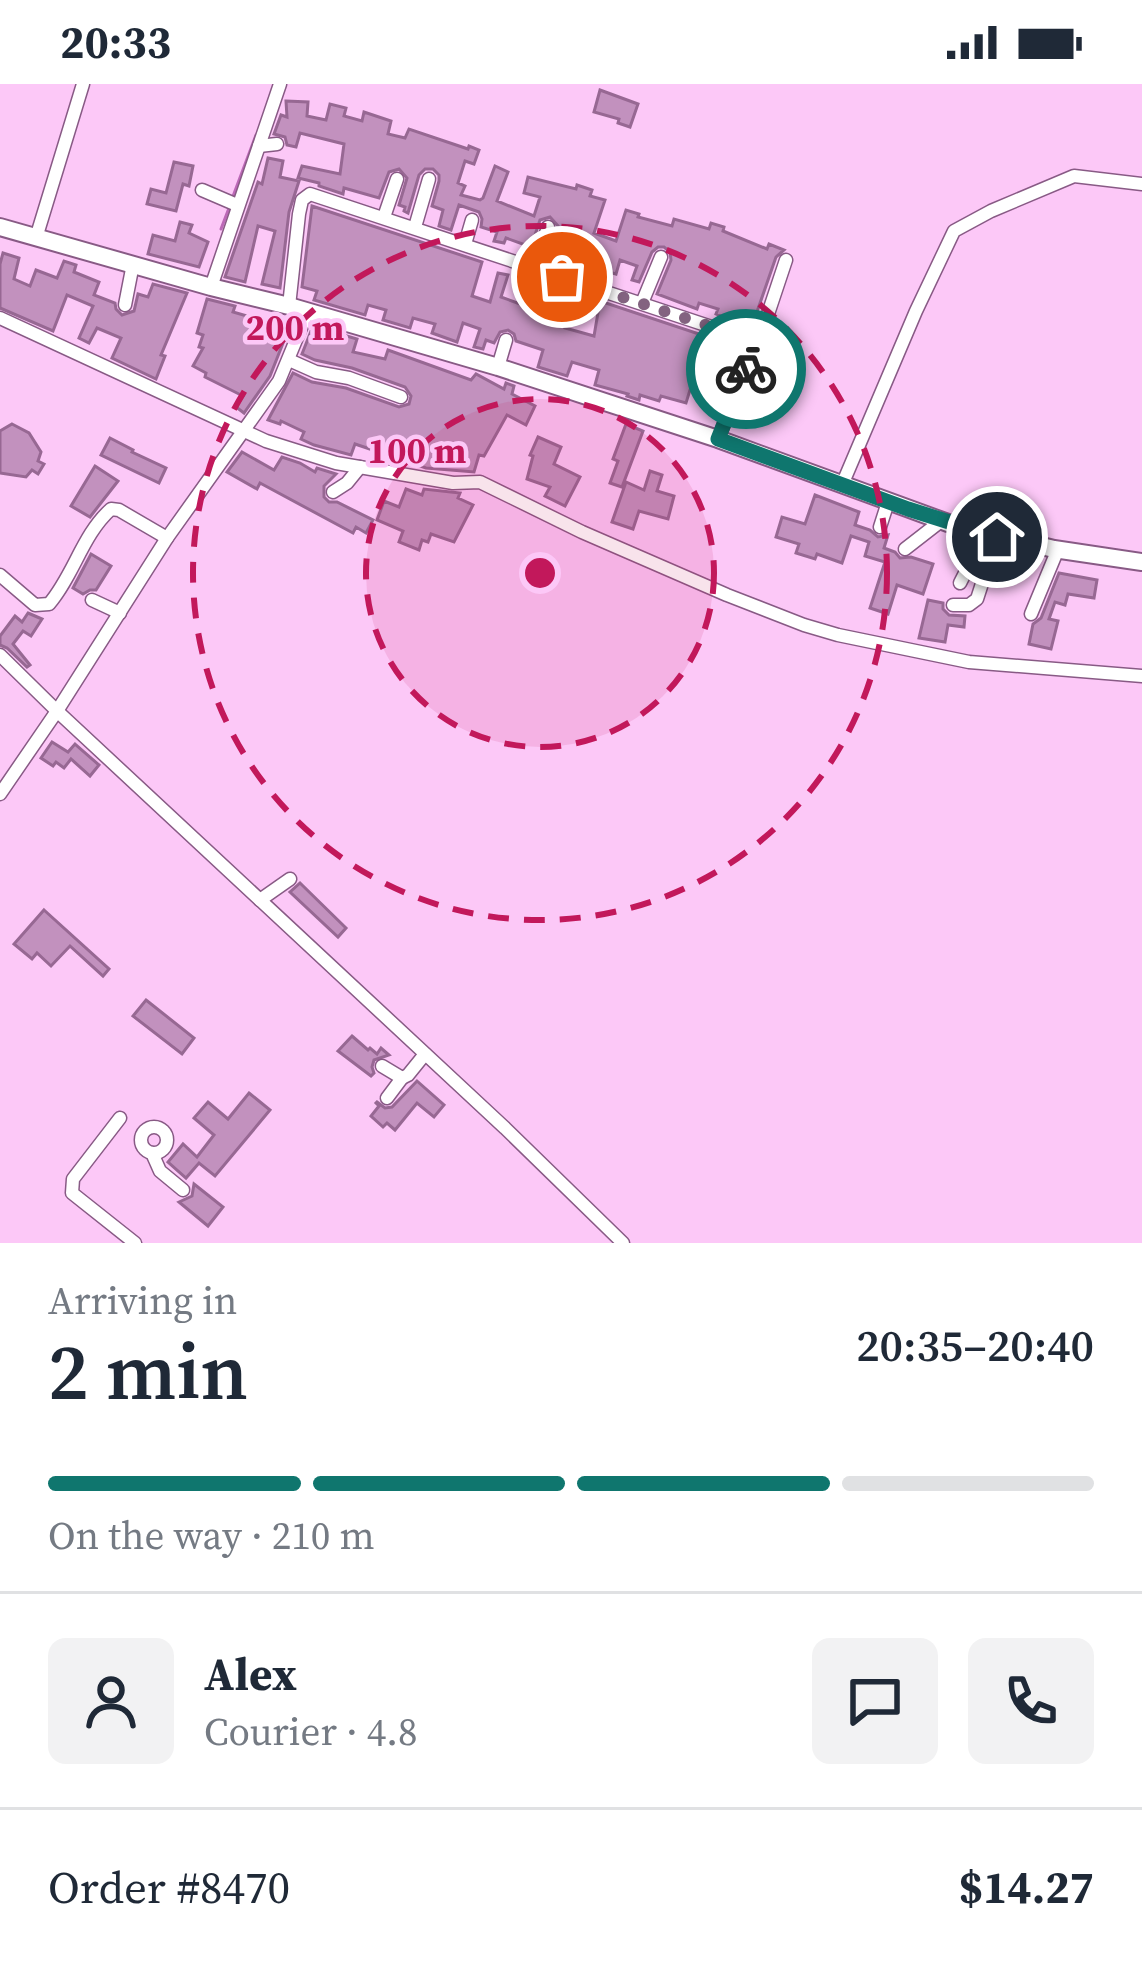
<!DOCTYPE html>
<html lang="en">
<head>
<meta charset="utf-8">
<style>
  body { margin:0; font-family:"Source Serif 4",serif; background:#f2f2f3; color:#1f2937; height:100vh; display:flex; flex-direction:column; font-size:45px; white-space:nowrap }
  * { box-sizing:border-box; margin:0 }
  p { font-size:39px; color:#747a83 }
  .icon { flex:none; width:66px; height:66px; fill:none; stroke:currentColor; stroke-width:2; stroke-linecap:round; stroke-linejoin:round }
  .map { position:relative; height:1159px; overflow:hidden }
  .sheet { display:flex; flex-direction:column; background:#fff; flex:1 }
  .sheet>* { flex:none }
  .pin { position:absolute; display:grid; place-items:center; width:102px; height:102px; color:#fff; margin:-51px; border:6px solid #fff; border-radius:50%; box-shadow:0 3px 12px #0007 }
  .courier { position:absolute; display:grid; place-items:center; width:120px; height:120px; margin:-60px; border:9px solid #0f766e; border-radius:50%; background:#fff; color:#222; box-shadow:0 3px 15px #0007 }
  .head em { font-style:normal; font-weight:600 }
  .head div { display:flex; flex-direction:column-reverse }
  .head { display:flex; align-items:center; justify-content:space-between; height:204px; padding:0 48px }
  h1 { font-size:78px; font-weight:600; line-height:90px }
  .bar { display:grid; grid-template-columns:repeat(4,1fr); gap:18px 12px; align-content:center; height:144px; padding:0 48px }
  .bar i { height:15px; border-radius:9px; background:#e0e1e3 }
  .bar .on { background:#0f766e }
  .bar p { grid-column:span 4 }
  .line { display:flex; align-items:center; gap:30px; padding:0 48px; border-top:3px solid #e0e1e3 }
  .line div { flex:1 }
  .round { display:grid; place-items:center; flex:none; width:126px; height:126px; border-radius:18px; background:#f2f2f3 }
  .status { display:flex; justify-content:space-between; align-items:center; height:84px; padding:0 60px; background:#fff; direction:ltr }
  .status svg { height:33px; fill:currentColor }
  .map>svg:first-child { display:block }
</style>
</head>
<body>
<div class="status"><b>20:33</b><svg viewBox="0 0 49 12"><path d="M0 12V9h3v3zM5 12V6h3v6zM10 12V3h3v9zM15 12V0h3v12zM26 1h20v11H26zM47 4h2v5h-2z"/></svg></div>
<div class="map">
<svg width="1142" height="1159" viewBox="0 0 1142 1159">
  <rect width="100%" height="100%" fill="#fcc8f7"/>
  <g fill="none" stroke-linecap="round" stroke-linejoin="round">
    <g stroke="#bc68b7" stroke-width="3">
      <polyline points="232,115 256,51"/>
      <polyline points="221,145 229,124"/>
    </g>
  </g>
  <g fill="#c291be" stroke="#976893" stroke-width="3">
    <polygon points="600,6 638,20 630,43 618,39 619,35 594,28"/>
    <polygon points="286,17 308,18 307,32 326,36 330,20 346,24 344,32 362,37 364,28 391,37 388,50 405,54 409,45 468,65 469,62 479,66 474,80 465,77 458,99 465,102 461,111 480,116 483,114 495,82 508,88 497,117 534,132 540,113 524,109 528,93 576,105 577,101 592,106 590,112 605,116 594,149 616,157 626,126 639,130 638,133 672,142 674,135 709,145 711,139 724,143 723,147 767,165 769,160 784,166 776,173 751,245 716,230 718,225 699,219 697,225 657,210 671,176 670,168 664,163 658,163 652,168 639,198 632,196 637,182 620,176 616,190 550,170 558,142 550,133 540,136 531,163 506,154 504,159 494,157 497,148 481,143 482,135 479,128 459,121 451,146 439,142 443,126 432,122 439,97 439,91 433,85 425,85 419,91 408,129 404,127 405,123 399,121 407,94 399,85 389,88 379,114 344,104 343,110 319,102 319,99 298,94 302,82 340,90 344,60 300,49 296,63 287,61 285,53 274,50 281,31 287,33"/>
    <polygon points="268,74 283,77 280,93 299,97 289,128 280,204 262,200 275,147 258,142 245,198 225,193 258,98 262,100"/>
    <polygon points="174,78 193,82 189,102 183,100 176,127 147,120 151,105 166,109"/>
    <polygon points="312,122 482,178 472,212 490,218 498,189 508,191 501,213 523,221 532,195 576,209 565,244 594,252 600,217 708,253 697,294 694,293 686,319 661,312 659,317 640,311 639,316 627,312 628,310 595,301 599,286 572,278 567,292 538,283 543,266 516,257 514,250 508,246 500,248 494,259 486,256 483,265 474,263 480,245 463,239 457,258 432,249 435,240 413,234 410,244 383,236 386,226 368,221 365,231 314,216 317,207 302,203"/>
    <polygon points="180,138 192,141 189,149 208,158 199,183 148,170 153,151 175,157"/>
    <polygon points="3,169 19,174 14,195 30,202 36,186 57,194 64,177 76,181 74,188 99,198 94,211 115,219 116,225 122,231 134,227 138,210 148,213 153,200 187,209 161,271 165,272 156,295 112,274 121,254 97,244 89,259 79,254 93,222 67,211 53,247 0,224 0,180"/>
    <polygon points="207,215 235,222 233,228 289,244 270,292 244,329 236,323 243,312 205,293 206,289 193,282 203,264 199,263 203,251 197,249"/>
    <polygon points="313,242 357,255 353,268 385,275 388,266 471,296 476,290 504,305 506,299 514,302 512,310 535,322 526,341 507,331 484,372 479,371 474,388 426,384 355,360 351,371 314,361 301,355 304,348 281,337 280,340 268,336 293,289 312,298 346,304 399,323 409,320 411,312 405,303 352,284 315,276 302,270"/>
    <polygon points="728,263 741,268 718,327 707,325"/>
    <polygon points="12,340 29,349 41,368 38,377 44,380 38,390 32,386 26,393 0,389 0,347"/>
    <polygon points="626,340 643,347 622,403 610,399 618,377 613,375"/>
    <polygon points="538,353 561,363 554,380 580,393 565,422 545,412 550,403 527,395 533,372 530,371"/>
    <polygon points="110,354 133,366 132,368 166,384 159,399 101,371"/>
    <polygon points="242,368 274,386 282,373 300,379 315,388 317,384 336,390 324,402 324,413 329,418 337,418 373,436 366,449 356,443 353,449 260,399 257,405 227,388"/>
    <polygon points="95,382 118,397 90,433 71,422"/>
    <polygon points="650,387 662,391 657,407 674,412 668,435 639,427 633,445 612,438 626,398 644,406"/>
    <polygon points="406,405 422,411 424,405 460,409 458,414 473,421 454,458 431,450 428,458 422,456 419,466 399,458 403,447 377,436 384,417 399,423"/>
    <polygon points="815,411 859,428 855,441 870,446 878,453 888,451 884,464 895,468 900,474 911,473 933,480 923,510 897,501 888,530 870,524 885,478 865,472 869,458 851,452 842,479 817,470 815,475 796,469 799,460 776,453 782,433 805,440"/>
    <polygon points="91,470 111,482 96,506 90,506 83,510 73,504"/>
    <polygon points="1059,489 1097,496 1094,514 1068,510 1065,521 1055,518 1049,535 1058,537 1051,565 1029,560 1033,540 1041,534"/>
    <polygon points="928,516 943,519 943,525 949,531 965,532 964,543 948,541 945,558 919,554"/>
    <polygon points="28,529 42,535 31,552 23,547 13,560 30,581 27,583 7,564 0,561 0,552 15,532 22,538"/>
    <polygon points="52,658 68,668 75,660 99,681 90,692 71,675 64,684 56,678 53,682 41,674"/>
    <polygon points="300,799 346,844 338,853 290,808"/>
    <polygon points="44,826 109,885 103,892 70,862 51,882 37,869 32,875 14,860"/>
    <polygon points="146,916 194,954 182,970 133,932"/>
    <polygon points="352,952 368,966 370,964 377,970 381,964 389,971 374,976 372,983 374,989 371,992 338,967"/>
    <polygon points="417,997 444,1021 434,1033 417,1019 395,1046 387,1039 383,1043 371,1032 379,1022 376,1019 377,1018 385,1024 392,1023"/>
    <polygon points="249,1009 270,1026 215,1092 199,1079 186,1094 168,1078 183,1060 197,1073 214,1051 194,1034 208,1018 228,1035"/>
    <polygon points="194,1100 223,1123 208,1142 179,1118 192,1112"/>
  </g>
  <g fill="none" stroke-linecap="round" stroke-linejoin="round">
    <g stroke="#885a85" stroke-width="15">
      <g id="minor">
        <polyline points="259,62 277,60"/>
        <polyline points="202,106 237,121"/>
        <polyline points="384,133 397,95"/>
        <polyline points="415,143 429,95"/>
        <polyline points="36,154 83,0"/>
        <polyline points="465,160 472,136"/>
        <polyline points="535,184 548,143"/>
        <polyline points="211,203 280,0"/>
        <polyline points="642,219 661,173"/>
        <polyline points="125,221 133,180"/>
        <polyline points="289,222 299,130 302,116 310,110 757,258"/>
        <polyline points="0,234 266,357 336,379 453,399 480,398 582,448 727,511 804,541 838,551 969,578 1142,592"/>
        <polyline points="289,276 316,288 349,294 401,313"/>
        <polyline points="498,283 506,256"/>
        <polyline points="718,355 767,233 786,176"/>
        <polyline points="842,401 916,227 954,147 991,127 1074,92 1142,100"/>
        <polyline points="333,408 347,399 360,383"/>
        <polyline points="880,443 888,418"/>
        <polyline points="905,465 941,437"/>
        <path d="M0,491L35,521L49,520C74,491 82,451 111,425L119,426L167,454"/>
        <polyline points="960,499 985,450"/>
        <polyline points="92,516 120,529"/>
        <polyline points="953,521 969,521 977,515 997,453"/>
        <polyline points="1031,530 1058,465"/>
        <polyline points="0,571 57,627 505,1044 623,1159"/>
        <polyline points="0,710 57,627 167,454 279,297 308,227"/>
        <polyline points="260,816 290,795"/>
        <polyline points="382,982 402,994 408,991 425,970"/>
        <polyline points="387,1014 402,994"/>
        <polyline points="120,1034 73,1095 72,1109 135,1159"/>
        <circle cx="154" cy="1056" r="13"/>
        <polyline points="152,1069 160,1087 183,1106"/>
      </g>
    </g>
    <g stroke="#885a85" stroke-width="20">
      <polyline id="major" points="0,143 211,203 289,222 498,283 718,355 948,439 1054,465 1142,478"/>
    </g>
    <use href="#minor" stroke="#fff" stroke-width="12"/>
    <use href="#major" stroke="#fff" stroke-width="16"/>
  </g>
  <g fill="none" stroke-linecap="round" stroke-linejoin="round">
    <polyline stroke="#836380" stroke-width="12" stroke-dasharray="0 21.6" points="562,193 757,258 746,285"/>
    <polyline stroke="#0f766e" stroke-width="15" points="746,285 718,355 908,425 997,453"/>
  </g>
  <circle cx="540" cy="489" r="174" fill="#c2185b" fill-opacity=".12"/>
  <g fill="none" stroke="#c2185b" stroke-width="6" stroke-dasharray="21 15">
    <circle cx="540" cy="489" r="174"/>
    <circle cx="540" cy="489" r="347"/>
  </g>
  <circle cx="540" cy="489" r="18" fill="#c2185b" stroke="#fcc8f7" stroke-width="6"/>
  <g font-size="36" text-anchor="middle" font-weight="bold" fill="#c2185b" stroke="#fcc8f7" stroke-width="9" stroke-linejoin="round" paint-order="stroke">
    <text x="295" y="256">200 m</text>
    <text x="417" y="379">100 m</text>
  </g>
</svg>
<div class="pin" style="left:562px;top:193px;background:#ea580c"><svg class="icon" aria-label="bag" viewBox="0 0 24 24"><path d="M5 8h14l-1 12H6zM9 8a3 3 0 0 1 6 0"/></svg></div>
<div class="pin" style="left:997px;top:453px;background:#1f2937"><svg class="icon" aria-label="home" viewBox="0 0 24 24"><path d="M3 11l9-7 9 7M6 9v11h12V9"/></svg></div>
<div class="courier" style="left:746px;top:285px"><svg class="icon" aria-label="bike" viewBox="0 0 24 24"><circle cx="6" cy="16" r="4"/><circle cx="18" cy="16" r="4"/><path d="M6 16l4-8h5l3 8M10 8l3 8H6M13 5h3"/></svg></div>
</div>
<section class="sheet">
<div class="head"><div><h1>2 min</h1><p>Arriving in</p></div><em>20:35–20:40</em></div>
<div class="bar"><i class="on"></i><i class="on"></i><i class="on"></i><i></i><p>On the way · 210 m</p></div>
<div class="line" style="height:216px"><a class="round"><svg class="icon" aria-label="person" viewBox="0 0 24 24"><circle cx="12" cy="8" r="4"/><path d="M4 21q1-7 8-7t8 7"/></svg></a><div><b>Alex</b><p>Courier · 4.8</p></div><a class="round"><svg class="icon" aria-label="chat" viewBox="0 0 24 24"><path d="M4 5h16v11H9l-5 4z"/></svg></a><a class="round"><svg class="icon" aria-label="phone" viewBox="0 0 24 24"><path d="M5 4h4l2 5-3 2q2 4 5 5l2-3 5 2v4C11 20 4 13 5 4z"/></svg></a></div>
<div class="line" style="height:156px"><div>Order #8470</div><b>$14.27</b></div>
</section>
</body>
</html>
